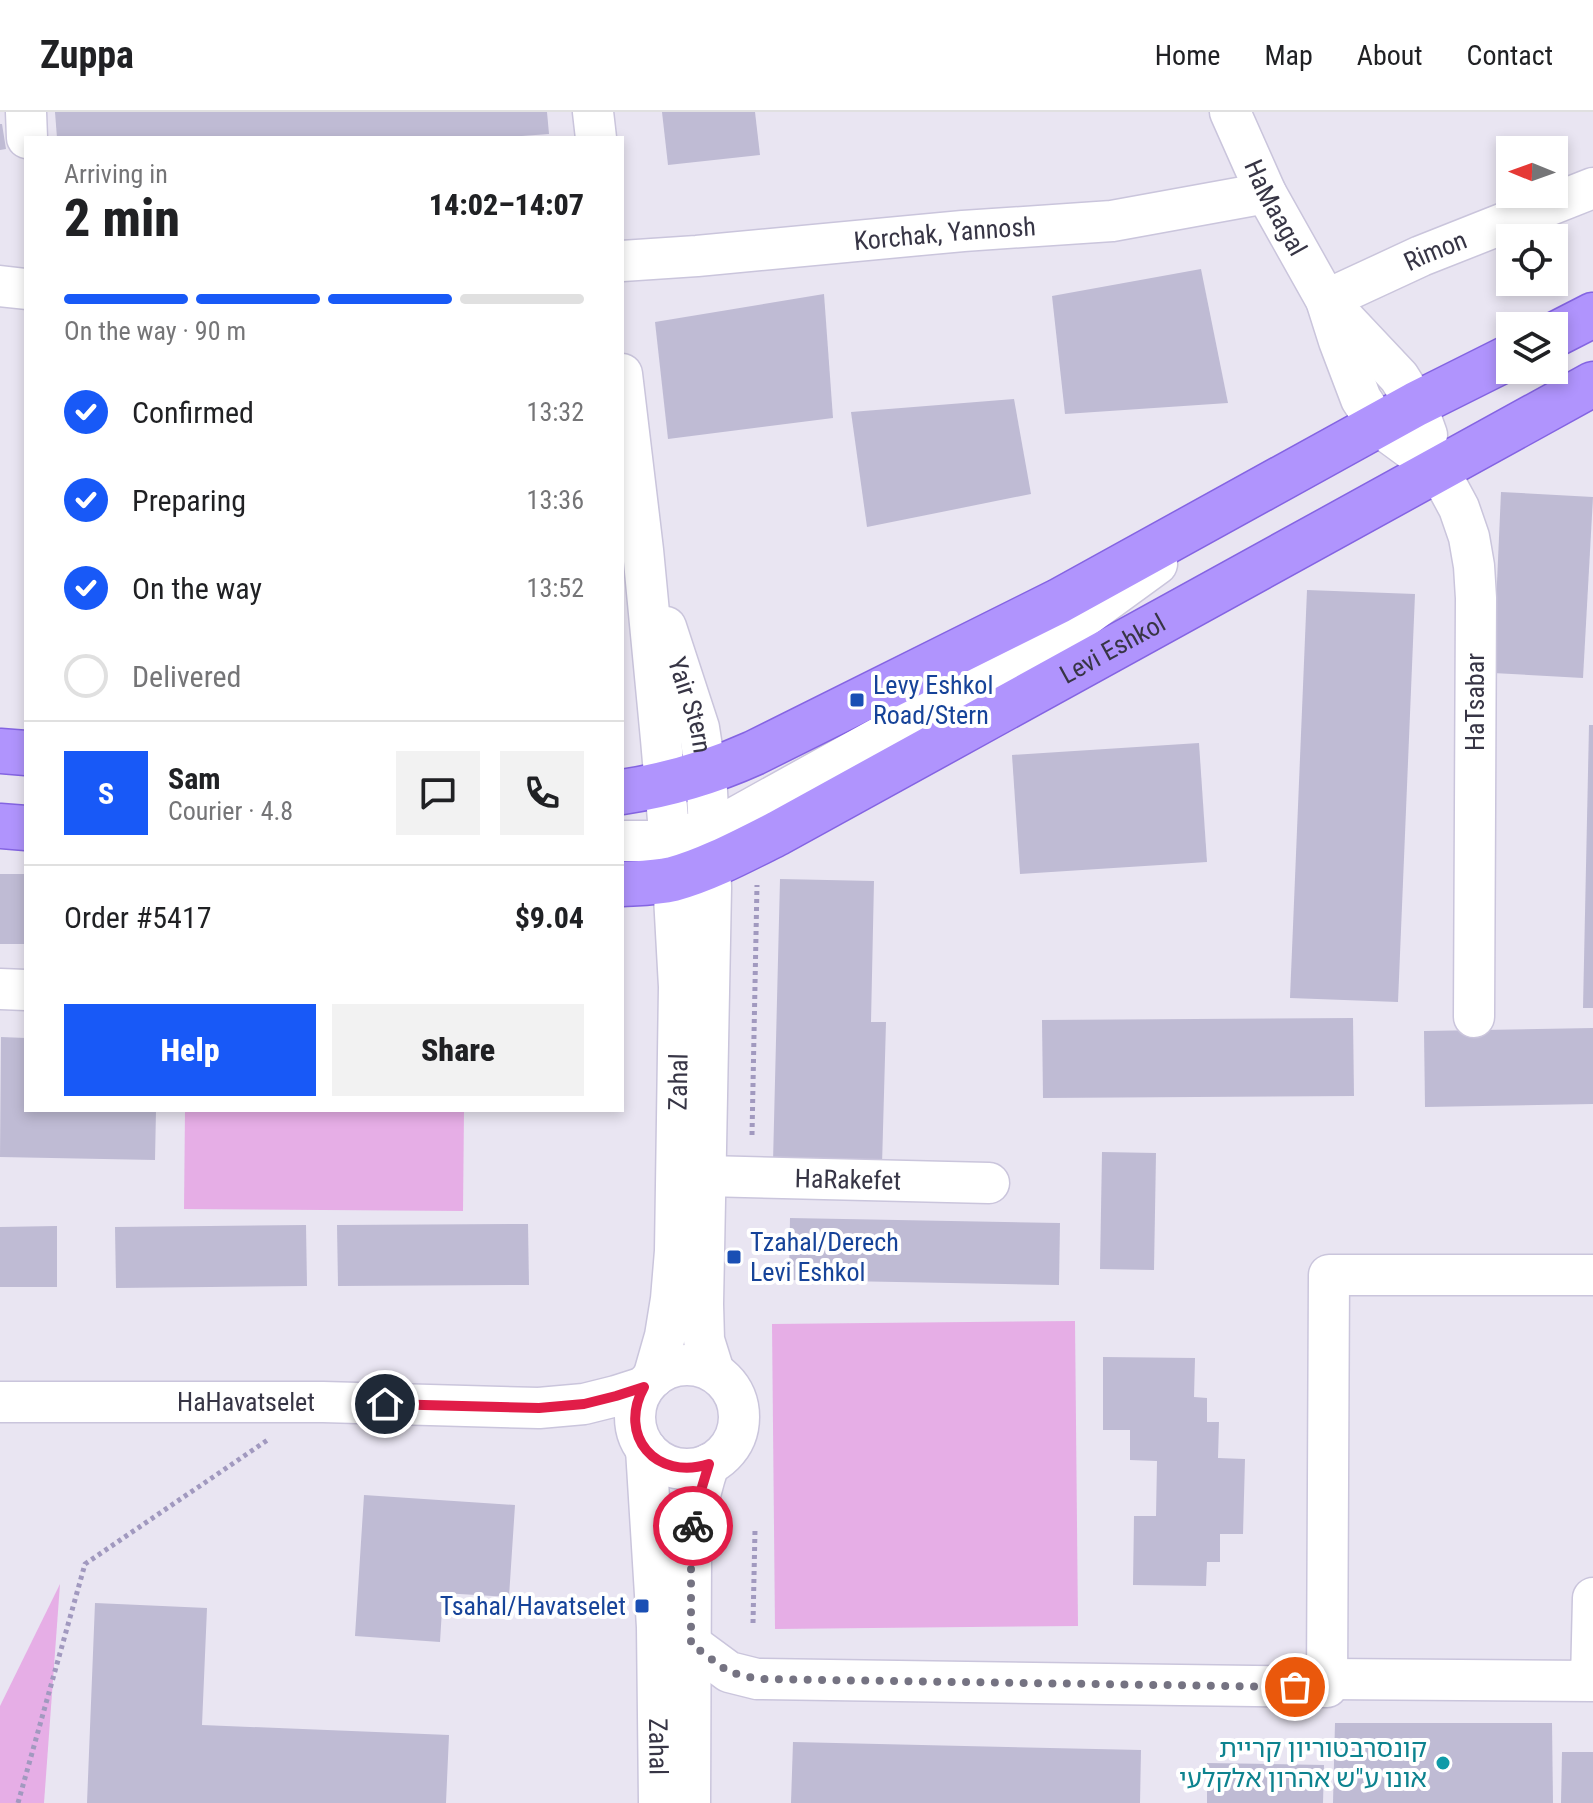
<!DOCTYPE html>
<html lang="en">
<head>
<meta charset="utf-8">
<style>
  body { margin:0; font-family:"Roboto Condensed","Noto Sans Hebrew",sans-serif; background:#f2f2f2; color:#202124; height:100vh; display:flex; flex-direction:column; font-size:30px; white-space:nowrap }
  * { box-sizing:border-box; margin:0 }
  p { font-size:26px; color:#757577 }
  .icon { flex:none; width:44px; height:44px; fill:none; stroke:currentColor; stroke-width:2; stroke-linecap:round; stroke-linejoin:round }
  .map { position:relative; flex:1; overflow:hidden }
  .panel { position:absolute; left:24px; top:24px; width:600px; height:976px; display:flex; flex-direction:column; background:#fff; border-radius:0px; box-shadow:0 4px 12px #0003 }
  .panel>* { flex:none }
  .needle { width:52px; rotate:271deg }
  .fabs { position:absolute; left:1496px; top:24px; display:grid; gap:16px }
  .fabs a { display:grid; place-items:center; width:72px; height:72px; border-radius:0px; background:#fff; box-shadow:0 4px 12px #0003; font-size:40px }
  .pin { position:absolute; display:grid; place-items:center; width:68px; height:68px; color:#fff; margin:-34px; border:4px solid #fff; border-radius:50%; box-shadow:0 2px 8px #0007 }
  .courier { position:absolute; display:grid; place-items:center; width:80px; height:80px; margin:-40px; border:6px solid #e11d48; border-radius:50%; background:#fff; color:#222; box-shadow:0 2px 10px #0007 }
  .head em { font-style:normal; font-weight:800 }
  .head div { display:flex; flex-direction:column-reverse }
  .head { display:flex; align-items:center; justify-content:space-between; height:136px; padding:0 40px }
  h1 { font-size:52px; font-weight:800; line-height:60px }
  .bar { display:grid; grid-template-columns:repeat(4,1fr); gap:12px 8px; align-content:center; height:96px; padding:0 40px }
  .bar i { height:10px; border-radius:6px; background:#e0e0e0 }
  .bar .selected { background:#1859f7 }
  .bar p { grid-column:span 4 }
  .line { display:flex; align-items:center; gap:20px; padding:0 40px; border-top:2px solid #e0e0e0 }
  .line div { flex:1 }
  .round { display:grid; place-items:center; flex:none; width:84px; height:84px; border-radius:0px; background:#f2f2f2 }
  ol { padding:0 40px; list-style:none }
  li { display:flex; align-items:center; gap:24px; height:88px }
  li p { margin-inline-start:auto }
  li .icon { padding:8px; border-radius:50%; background:#1859f7; color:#fff; stroke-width:4 }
  li:last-child { color:#757577 }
  li i { width:44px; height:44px; border:4px solid #e0e0e0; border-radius:50% }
  .primary-button { display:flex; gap:16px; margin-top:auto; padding:16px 40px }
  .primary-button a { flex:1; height:92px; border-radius:0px; background:#1859f7; color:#fff; font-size:32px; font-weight:800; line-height:92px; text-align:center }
  .primary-button a+a { background:#f2f2f2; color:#202124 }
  header { display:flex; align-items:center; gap:48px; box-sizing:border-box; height:112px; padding:0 40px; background:#fff; border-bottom:2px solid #e0e0e0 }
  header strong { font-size:38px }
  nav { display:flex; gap:44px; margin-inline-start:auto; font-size:28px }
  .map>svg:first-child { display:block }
</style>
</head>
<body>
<header>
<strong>Zuppa</strong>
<nav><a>Home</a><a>Map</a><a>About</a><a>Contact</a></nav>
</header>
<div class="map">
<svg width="1593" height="1691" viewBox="0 0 1593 1691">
  <rect width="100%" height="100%" fill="#e9e5f2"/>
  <g fill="#e6aee6">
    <polygon points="185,998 464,998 463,1099 184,1097"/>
    <polygon points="1075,1209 1078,1514 775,1517 772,1212"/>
    <polygon points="60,1472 44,1691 0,1691 0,1594"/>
  </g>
  <g fill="#bfbbd4">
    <polygon points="55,0 547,0 549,22 496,26 57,26"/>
    <polygon points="662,0 755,0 760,43 668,53"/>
    <polygon points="0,12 2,12 6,37 0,38"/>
    <polygon points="1201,157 1228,291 1065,302 1052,184"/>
    <polygon points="824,182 833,306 668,327 655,210"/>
    <polygon points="1014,287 1031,382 867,415 851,300"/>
    <polygon points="1501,380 1593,385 1583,566 1493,561"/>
    <polygon points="1307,478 1415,482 1398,890 1290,886"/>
    <polygon points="1589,613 1593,613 1593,896 1583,896"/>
    <polygon points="1199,631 1207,750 1020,762 1012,643"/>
    <rect x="0" y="762" width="26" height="70"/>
    <polygon points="780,767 874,769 871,910 886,910 882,1053 773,1050"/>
    <polygon points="1353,906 1354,984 1043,986 1042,908"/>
    <polygon points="1593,916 1593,992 1425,995 1424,919"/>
    <polygon points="1,925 26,926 26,998 156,998 155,1048 0,1045"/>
    <polygon points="1102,1040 1156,1041 1154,1158 1100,1157"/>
    <polygon points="790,1106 1060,1111 1059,1173 789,1168"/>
    <polygon points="528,1112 529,1173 338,1174 337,1113"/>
    <polygon points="306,1113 307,1174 116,1176 115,1115"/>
    <polygon points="57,1114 57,1175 0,1175 0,1115"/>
    <polygon points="1103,1245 1195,1246 1194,1285 1207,1286 1207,1310 1219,1310 1218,1346 1245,1347 1243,1422 1220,1422 1220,1450 1207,1450 1206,1474 1133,1473 1134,1404 1156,1404 1157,1349 1130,1348 1130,1318 1103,1318"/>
    <polygon points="364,1383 515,1393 509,1485 443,1481 440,1530 355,1524"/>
    <polygon points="95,1491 207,1496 202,1613 449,1623 446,1691 87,1691"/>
    <polygon points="1335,1611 1552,1611 1553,1691 1333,1691"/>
    <polygon points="793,1630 1141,1638 1140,1691 791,1691"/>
    <polygon points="1562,1640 1593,1640 1593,1691 1561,1691"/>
    <polygon points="1207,1651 1324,1653 1323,1691 1207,1691"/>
  </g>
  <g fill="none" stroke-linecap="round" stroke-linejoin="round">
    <g stroke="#cac5dc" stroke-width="43">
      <g id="minor">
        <polyline points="26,0 27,26"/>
        <polyline points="593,0 596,26"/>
        <path id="s1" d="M1230,0L1266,81L1326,188L1339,229L1361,287L1378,313L1438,357L1459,396L1469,425L1474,454L1476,486L1474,905"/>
        <path id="s2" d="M622,149L697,144L963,119L1112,109L1266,81"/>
        <polyline points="0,174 26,177"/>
        <path id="s3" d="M1326,188L1421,144L1593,76"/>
        <polyline points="1334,196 1399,265 1416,292 1427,323"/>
        <polyline points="622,262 643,438 661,627 673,766 679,875 675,1139 671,1187 665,1224 653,1266"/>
        <path id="s4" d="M666,515L699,616L706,661L709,716L711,776L703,1192L704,1228L714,1260"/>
        <polyline points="622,729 669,729 709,716 736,705 1032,541 1076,511 1157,452"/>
        <polyline points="0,877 26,878"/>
        <path id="s5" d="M706,1064L989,1071"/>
        <circle cx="687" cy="1305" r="52"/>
        <path id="s6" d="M0,1290H323L539,1296L584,1292L616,1284L644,1275"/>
        <path id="s7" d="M646,1337L657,1515L659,1691"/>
        <polyline points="691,1532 729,1560 757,1567 1327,1575 1329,1163 1593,1163"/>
        <polyline points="1327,1567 1591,1569 1593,1486"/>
        <path d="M690,1691L691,1443C693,1411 699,1382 709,1352"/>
      </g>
    </g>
    <g stroke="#8464e2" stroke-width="47">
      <g id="major">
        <polyline points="1554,223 1593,203"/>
        <polyline points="0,639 26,641"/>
        <path d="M622,680C668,673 712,660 754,641L1059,489L1416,292L1510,245"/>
        <polyline points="0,714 26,716"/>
        <path id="s8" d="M622,772C639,771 656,771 673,767C709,757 744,738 778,721L1593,272"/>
      </g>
    </g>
    <g stroke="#a199bf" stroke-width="5" stroke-dasharray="4 4" stroke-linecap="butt">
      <polyline points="752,1023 757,773"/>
      <polyline points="753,1511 755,1418"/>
      <polyline points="18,1691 85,1452 269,1327"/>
    </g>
    <use href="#minor" stroke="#fff" stroke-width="40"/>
    <use href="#major" stroke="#b094fd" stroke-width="44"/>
  </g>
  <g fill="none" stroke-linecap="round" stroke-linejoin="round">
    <polyline stroke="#757382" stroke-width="8" stroke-dasharray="0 14.4" points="693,1414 691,1443 691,1532 729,1560 757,1567 1295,1575"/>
    <path stroke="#e11d48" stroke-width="10" d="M385,1292L539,1296L584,1292L616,1284L644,1275C617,1324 656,1369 709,1352L702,1375L693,1414"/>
  </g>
  <g fill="#1a4fb4" stroke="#fff" stroke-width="3">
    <rect x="849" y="580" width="16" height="16" rx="4"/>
    <rect x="726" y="1137" width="16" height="16" rx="4"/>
    <rect x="634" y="1486" width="16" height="16" rx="4"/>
  </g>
  <circle fill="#0f9aa8" stroke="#fff" stroke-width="3" cx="1443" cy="1651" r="8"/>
  <g text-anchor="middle" stroke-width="8" stroke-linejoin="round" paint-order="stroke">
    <g font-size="26" fill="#373545" stroke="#fff">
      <text dy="9" stroke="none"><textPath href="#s1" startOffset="106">HaMaagal</textPath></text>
      <text dy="9" stroke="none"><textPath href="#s2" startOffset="324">Korchak, Yannosh</textPath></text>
      <text dy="9" stroke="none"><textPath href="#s3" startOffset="120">Rimon</textPath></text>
      <text dy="9" stroke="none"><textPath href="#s8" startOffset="548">Levi Eshkol</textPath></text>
      <text transform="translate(1475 590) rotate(-90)" y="9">HaTsabar</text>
      <text dy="9" stroke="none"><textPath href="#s4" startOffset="82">Yair Stern</textPath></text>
      <text transform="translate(678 970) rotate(-89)" y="9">Zahal</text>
      <text dy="9" stroke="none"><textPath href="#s5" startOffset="142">HaRakefet</textPath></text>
      <text dy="9" stroke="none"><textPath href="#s6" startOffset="246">HaHavatselet</textPath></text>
      <text dy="9" stroke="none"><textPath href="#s7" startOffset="298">Zahal</textPath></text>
    </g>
    <g font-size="26" fill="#164399" stroke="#fff" text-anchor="start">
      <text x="873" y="582">Levy Eshkol<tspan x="873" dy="30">Road/Stern</tspan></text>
      <text x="750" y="1139">Tzahal/Derech<tspan x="750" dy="30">Levi Eshkol</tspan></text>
      <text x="626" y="1503" text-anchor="end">Tsahal/Havatselet</text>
    </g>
    <g font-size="26" fill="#0d838f" stroke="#fff" text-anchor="end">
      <text x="1427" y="1645">קונסרבטוריון קריית<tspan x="1427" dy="30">אונו ע"ש אהרון אלקלעי</tspan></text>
    </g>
  </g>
</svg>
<div class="fabs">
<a><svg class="needle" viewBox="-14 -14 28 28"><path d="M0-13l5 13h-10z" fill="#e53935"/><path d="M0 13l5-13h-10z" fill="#757577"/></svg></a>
<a><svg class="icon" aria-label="locate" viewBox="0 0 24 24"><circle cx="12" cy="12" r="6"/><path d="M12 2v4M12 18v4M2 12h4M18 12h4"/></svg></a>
<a><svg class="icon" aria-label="layers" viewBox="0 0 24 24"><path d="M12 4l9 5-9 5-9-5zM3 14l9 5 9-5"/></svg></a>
</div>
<div class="pin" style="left:1295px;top:1575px;background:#ea580c"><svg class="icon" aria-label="bag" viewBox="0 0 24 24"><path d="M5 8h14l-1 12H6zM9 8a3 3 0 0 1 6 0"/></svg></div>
<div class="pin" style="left:385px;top:1292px;background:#1f2937"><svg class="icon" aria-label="home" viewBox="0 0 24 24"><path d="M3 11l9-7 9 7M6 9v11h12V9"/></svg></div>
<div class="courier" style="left:693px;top:1414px"><svg class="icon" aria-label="bike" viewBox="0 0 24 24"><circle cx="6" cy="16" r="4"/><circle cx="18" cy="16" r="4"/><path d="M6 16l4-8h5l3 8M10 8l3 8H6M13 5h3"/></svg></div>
<section class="panel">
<div class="head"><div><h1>2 min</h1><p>Arriving in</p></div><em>14:02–14:07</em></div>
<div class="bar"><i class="selected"></i><i class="selected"></i><i class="selected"></i><i></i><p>On the way · 90 m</p></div>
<ol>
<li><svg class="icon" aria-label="check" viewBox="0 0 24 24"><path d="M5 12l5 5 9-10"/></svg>Confirmed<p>13:32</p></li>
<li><svg class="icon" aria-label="check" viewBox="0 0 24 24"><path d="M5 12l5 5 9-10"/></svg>Preparing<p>13:36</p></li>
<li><svg class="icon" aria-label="check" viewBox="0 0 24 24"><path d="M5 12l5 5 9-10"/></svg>On the way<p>13:52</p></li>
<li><i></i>Delivered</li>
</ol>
<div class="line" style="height:144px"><b class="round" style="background:#1859f7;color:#fff">S</b><div><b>Sam</b><p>Courier · 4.8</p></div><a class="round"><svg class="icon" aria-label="chat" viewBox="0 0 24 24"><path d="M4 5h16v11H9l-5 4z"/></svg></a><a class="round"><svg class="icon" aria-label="phone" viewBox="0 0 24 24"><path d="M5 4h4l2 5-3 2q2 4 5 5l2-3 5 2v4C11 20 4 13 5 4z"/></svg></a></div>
<div class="line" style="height:104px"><div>Order #5417</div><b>$9.04</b></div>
<div class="primary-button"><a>Help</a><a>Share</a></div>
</section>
</div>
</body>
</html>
